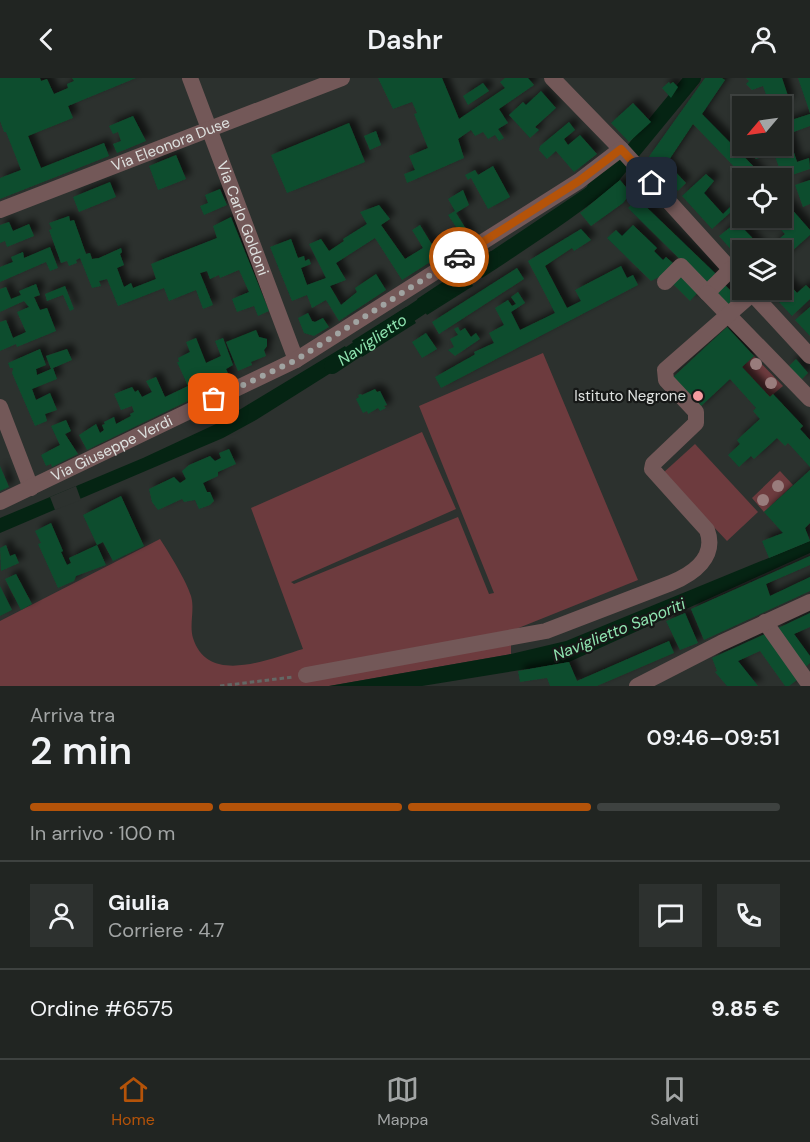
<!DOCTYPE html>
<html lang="it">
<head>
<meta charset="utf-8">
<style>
  body { margin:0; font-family:"DM Sans",sans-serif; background:#2d312f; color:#f1f3f6; height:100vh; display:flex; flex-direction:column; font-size:22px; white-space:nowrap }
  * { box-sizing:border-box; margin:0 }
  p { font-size:20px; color:#a2a5a5 }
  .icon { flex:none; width:33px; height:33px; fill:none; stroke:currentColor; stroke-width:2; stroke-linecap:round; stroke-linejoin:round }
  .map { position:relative; height:608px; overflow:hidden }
  .drawer { display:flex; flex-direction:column; background:#212522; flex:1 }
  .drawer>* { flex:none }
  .needle { width:39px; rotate:241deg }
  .buttons { position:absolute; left:732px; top:18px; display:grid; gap:12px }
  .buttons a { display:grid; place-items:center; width:60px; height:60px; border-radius:0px; background:#212522; box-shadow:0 2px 4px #0004,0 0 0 2px #3e4240; font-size:30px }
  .pin { position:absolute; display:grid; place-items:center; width:51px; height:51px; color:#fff; margin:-26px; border-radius:12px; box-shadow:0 3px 9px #0006 }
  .courier { position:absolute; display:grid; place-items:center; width:60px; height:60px; margin:-30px; border:4px solid #b45309; border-radius:50%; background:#fff; color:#222; box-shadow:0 2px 8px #0007 }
  .headline em { font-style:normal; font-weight:600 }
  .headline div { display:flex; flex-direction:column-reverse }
  .headline { display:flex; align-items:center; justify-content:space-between; height:102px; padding:0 30px }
  h1 { font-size:39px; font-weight:600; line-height:45px }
  .bar { display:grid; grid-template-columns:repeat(4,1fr); gap:9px 6px; align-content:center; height:72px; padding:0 30px }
  .bar i { height:8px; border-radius:4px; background:#3e4240 }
  .bar .active { background:#b45309 }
  .bar p { grid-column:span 4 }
  .line { display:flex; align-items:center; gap:15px; padding:0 30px; border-top:2px solid #3e4240 }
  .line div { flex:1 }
  .round { display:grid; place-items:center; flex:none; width:63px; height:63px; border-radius:0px; background:#2d312f }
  header { display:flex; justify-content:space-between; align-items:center; height:78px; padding:0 30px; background:#212522; font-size:27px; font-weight:600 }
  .tabs { display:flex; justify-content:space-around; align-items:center; height:84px; border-top:2px solid #3e4240; background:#212522; font-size:16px; color:#a2a5a5 }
  .tabs a { display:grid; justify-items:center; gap:3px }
  .tabs .active { color:#b45309 }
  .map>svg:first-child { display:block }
</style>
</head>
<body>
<header><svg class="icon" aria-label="back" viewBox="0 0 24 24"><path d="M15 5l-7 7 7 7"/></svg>Dashr<svg class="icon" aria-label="person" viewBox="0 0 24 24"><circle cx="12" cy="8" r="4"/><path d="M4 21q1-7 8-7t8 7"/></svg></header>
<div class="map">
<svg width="810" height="608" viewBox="0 0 810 608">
  <defs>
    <filter id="shadow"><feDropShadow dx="5.5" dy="-5.5" stdDeviation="3" flood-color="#0009"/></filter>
  </defs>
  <rect width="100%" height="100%" fill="#2c312e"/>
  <g fill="#6d3b3e">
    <path d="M543,275L638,502L511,553V576L329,608H0V543L160,461C169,475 186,502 191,518C195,532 189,546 193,560C208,608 269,581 303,571L251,430L422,354L456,431L291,504L294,506L458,439L489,516L494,515L419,328Z"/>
    <polygon points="754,278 783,308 770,319 742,289"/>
    <polygon points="695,366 758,434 727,463 663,395"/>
    <polygon points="780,393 793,407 764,434 752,420"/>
  </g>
  <g fill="#052413">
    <path d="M609,92L620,102C577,139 529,169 482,200L472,186L584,111Z"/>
    <polygon points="462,191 473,208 427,237 417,221"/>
    <polygon points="406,229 416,245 362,279 352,263"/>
    <polygon points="345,268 353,281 256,342 223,360 0,455 0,440 143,380 216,346"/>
    <polygon points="810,463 810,475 569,584 422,608 329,608 511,576 566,563"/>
  </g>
  <polygon fill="#2c312e" points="76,408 81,422 55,432 50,419"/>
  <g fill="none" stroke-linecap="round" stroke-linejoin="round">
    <g stroke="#052413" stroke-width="16">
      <polyline points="595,110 614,96 693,0"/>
      <path id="s1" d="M332,288L493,181"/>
    </g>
  </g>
  <g fill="#0f4d2e" filter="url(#shadow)">
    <polygon points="0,0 40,0 41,3 47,1 54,16 68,10 67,6 74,3 72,0 136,0 68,28 73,40 28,58 41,90 104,65 109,78 0,121 0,100 21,92 6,54 4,54 0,43"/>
    <polygon points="378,0 442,0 459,41 505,10 500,4 505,0 528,0 534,7 499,31 508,45 498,51 504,60 499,63 495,57 488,61 483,54 475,58 471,52 458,61 464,80 407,105 404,96 415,92 409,78 428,70 414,36 417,35 412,24 393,31"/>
    <polygon points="705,0 722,0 725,2 702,36 765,100 745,100 693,46 667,85 686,105 678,113 648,80"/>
    <polygon points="746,0 782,0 790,24 778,28 770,28 763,8 752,12 746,6 749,3"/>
    <polygon points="798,0 810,0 810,35"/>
    <polygon points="669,4 670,6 673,4 678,9 671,20 662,10"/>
    <polygon points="483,5 489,13 468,27 463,18"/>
    <polygon points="541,13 556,30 535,49 539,52 530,60 509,37 523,24 526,27"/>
    <polygon points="633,25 651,44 629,64 611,45"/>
    <polygon points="810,36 810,48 788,56 797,84 809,80 810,91 783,100 771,68 782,68 782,45"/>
    <polygon points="133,38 146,63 117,75 113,66 121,63 118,54 113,56 109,48"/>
    <polygon points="569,44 575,52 564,61 568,67 580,57 597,76 574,94 556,73 547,81 539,72 540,68"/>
    <polygon points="349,45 365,84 287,115 271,77"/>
    <polygon points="376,53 381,67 370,72 364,58"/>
    <polygon points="752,68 764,68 764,78 756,81 746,70"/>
    <polygon points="176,77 186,101 158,112 149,88"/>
    <polygon points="493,88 510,119 488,131 471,100 468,102 465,97 475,92 478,97"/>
    <polygon points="706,96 714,103 704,115 723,136 734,125 730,121 742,106 742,124 712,151 682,118"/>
    <polygon points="620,102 631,115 623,125 591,148 580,135"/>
    <polygon points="810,102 810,126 803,129 795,107"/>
    <polygon points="110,104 116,119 79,134 73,119"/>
    <polygon points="220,111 227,127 204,137 200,128 208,125 205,117"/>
    <polygon points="463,112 469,127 456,135 471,159 454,169 447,159 458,152 448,137 455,133 448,121"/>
    <polygon points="637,120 717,197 706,207 628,130"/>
    <polygon points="782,120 810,152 810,157 783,181 782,172 775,172 777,171 773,166 785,156 770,140 782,140"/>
    <polygon points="379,127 390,141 381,147 405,181 423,170 412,152 420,147 431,165 434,167 443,162 449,172 402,202 375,160 336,185 346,202 330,208 341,227 357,214 355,210 376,196 386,212 339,243 326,222 312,230 307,217 292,223 270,169 291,161 298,180 304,178 305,183 309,181 311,186 301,190 307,207 326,200 309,166 321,161 329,173 344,163 343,161 367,146 360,134"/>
    <polygon points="69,138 70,143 74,142 86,176 90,175 92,181 99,180 121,170 122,174 120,176 124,187 117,190 124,209 131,205 133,210 156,201 151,186 217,160 213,148 231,139 269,233 258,238 254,228 237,234 232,221 249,214 239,192 220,200 219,197 210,201 207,193 200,195 213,227 203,231 196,212 169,223 164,210 118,228 107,201 99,203 101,208 92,210 80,180 76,182 77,185 69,188 67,183 61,185 49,152 52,151 49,145"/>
    <polygon points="9,144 13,153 29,146 34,158 7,169 5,163 0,165 0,147"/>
    <polygon points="737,144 764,172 742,172 742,184 719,158"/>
    <polygon points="633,147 657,170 654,173 663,182 666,179 674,186 663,197 651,203 607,160 616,152 622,158"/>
    <polygon points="581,151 591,162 574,173 572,170 545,188 567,230 581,223 575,212 621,188 627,200 633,197 638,207 441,310 435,299 474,277 475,276 474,274 494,265 489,255 504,247 495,230 508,222 512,228 516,226 511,219 518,214 525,225 511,234 520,252 555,235 528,183"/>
    <polygon points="50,169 58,190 50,193 46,184 0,204 0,189 13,184 11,179 23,174 24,180"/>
    <polygon points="517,190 524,201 439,256 432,244"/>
    <polygon points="683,195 700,212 690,223 672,205"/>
    <polygon points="782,198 797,215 806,207 810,211 810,221 792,238 768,212 782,212"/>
    <polygon points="723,205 737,219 728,228 714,214"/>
    <polygon points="36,206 40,217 34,219 40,232 47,230 56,253 17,269 16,266 0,273 0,244 6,242 13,260 26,254 17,234 29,229 24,223 0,234 0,211 6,209 11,221 21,217 19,213"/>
    <polygon points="65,208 74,231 70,233 63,217 47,223 45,216"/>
    <polygon points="810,229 810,258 795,242"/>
    <polygon points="308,235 312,243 315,244 323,240 329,249 314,258 304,255 298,240"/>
    <polygon points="458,249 460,253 465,250 471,259 476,255 480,261 455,278 448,272 454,269 450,261 458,257 454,251"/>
    <polygon points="727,249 754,278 742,289 770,319 773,316 803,348 800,351 810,362 810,389 788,365 785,368 777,360 754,381 751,378 739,389 728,377 740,366 737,362 760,341 753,333 756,330 730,301 698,331 670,302"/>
    <polygon points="256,252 259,259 267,261 267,268 264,272 266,278 251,284 252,287 238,293 226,264"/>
    <polygon points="426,255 437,271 422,280 412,264"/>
    <polygon points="196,260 206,285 221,278 215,263 223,260 233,287 226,291 231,302 87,372 79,357 96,346 100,355 104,352 102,347 105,346 104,344 114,339 116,346 131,338 130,336 134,334 132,328 121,332 114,316 132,309 135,314 138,312 142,319 152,314 146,303 156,299 165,319 188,308 177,284 179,284 178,280 190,274 186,264"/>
    <polygon points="40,271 46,287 36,291 37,297 51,291 46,278 67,271 72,282 53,290 57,301 32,311 36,322 50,315 57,332 45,336 47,343 35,348 12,295 13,290 10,290 8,285"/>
    <polygon points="796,281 808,295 801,302 789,288"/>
    <polygon points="375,311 377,314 380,313 387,327 384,328 386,330 380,333 378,330 368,336 367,333 363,335 356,321 359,319 358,317 361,316 362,317"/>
    <polygon points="66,342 71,353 65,356 78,376 52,389 51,386 46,388 41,377 60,367 51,348"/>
    <polygon points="229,371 236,386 218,394 218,398 203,405 207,414 210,414 214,423 210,427 199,431 195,422 184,424 182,421 158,432 152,424 149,411 174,399 180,405 186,401 182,393 189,387 210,378 215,383 221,380 219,375"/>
    <polygon points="0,388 9,409 0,413"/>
    <polygon points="810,392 810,445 805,450 810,463 769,480 762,463 783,455 764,434"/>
    <polygon points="121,418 144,468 113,483 103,464 97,467 83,437"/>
    <polygon points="51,445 63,473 61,474 67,487 71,485 69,480 97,467 106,487 76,498 74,503 58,510 38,466 41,465 35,453"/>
    <polygon points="6,467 10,478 15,476 19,485 1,493 0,470"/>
    <polygon points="810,478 810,487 766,506 770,518 810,499 810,513 704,562 691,531"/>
    <polygon points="16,496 32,526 21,532 5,501"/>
    <polygon points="0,508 12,532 0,538"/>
    <polygon points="685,535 698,565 680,572 666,543"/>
    <polygon points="810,535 810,549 794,556 810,578 810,585 803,591 774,552"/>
    <polygon points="765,556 797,602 789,608 785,608 760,573 738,583 758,608 727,608 715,594 717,593 712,580"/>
    <polygon points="669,563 674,575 597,608 550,608 547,600 520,604 518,593 569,584 577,603"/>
  </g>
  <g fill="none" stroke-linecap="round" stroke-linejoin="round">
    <polyline stroke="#646865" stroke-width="3" stroke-dasharray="4.5 3" stroke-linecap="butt" points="220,608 293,599"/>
    <g stroke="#735858" stroke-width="16">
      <path id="s2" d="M190,0L296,282"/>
      <polyline points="552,0 621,71 742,204"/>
      <path id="s3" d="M0,132L342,0"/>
      <polyline points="665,204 681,188 707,215 731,191"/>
      <polyline points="749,212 810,278"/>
      <polyline points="707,215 810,321"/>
      <polyline points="0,329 31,410"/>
      <path id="s4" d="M0,424L296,282L579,103L621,71"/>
      <polyline points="765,544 806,602"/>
      <path d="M306,597L546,553L671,505C693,496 717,479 707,452L652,391L653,386L696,345V334L666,302L665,292L753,215"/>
      <polyline points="637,608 721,565 810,524"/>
    </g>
  </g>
  <g fill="#997c7c">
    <circle cx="756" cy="286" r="6"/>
    <circle cx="771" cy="305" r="6"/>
    <circle cx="778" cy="408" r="6"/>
    <circle cx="763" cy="422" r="6"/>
  </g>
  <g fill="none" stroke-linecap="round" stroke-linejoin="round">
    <polyline stroke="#a0a3a1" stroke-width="6" stroke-dasharray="0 10.8" points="214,321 296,282 459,179"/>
    <polyline stroke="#b45309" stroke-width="8" points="459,179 579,103 621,71 652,105"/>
  </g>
  <circle fill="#f59b9f" stroke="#161817" stroke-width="2" cx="698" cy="318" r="6"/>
  <g text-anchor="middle" stroke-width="4.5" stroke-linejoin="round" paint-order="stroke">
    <g font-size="15" fill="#dee1df" stroke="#161817">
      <text dy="5" stroke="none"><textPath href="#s3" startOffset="183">Via Eleonora Duse</textPath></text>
      <text dy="5" stroke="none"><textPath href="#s2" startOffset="150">Via Carlo Goldoni</textPath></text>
      <text dy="5" stroke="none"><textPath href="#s4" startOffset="124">Via Giuseppe Verdi</textPath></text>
    </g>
    <g font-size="15" fill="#dee1df" stroke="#161817" text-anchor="end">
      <text x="686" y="323">Istituto Negrone</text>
    </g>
    <g font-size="16" font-style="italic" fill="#8fe4b0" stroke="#161817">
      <text dy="6" stroke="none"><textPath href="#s1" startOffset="48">Naviglietto</textPath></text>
      <text transform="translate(619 551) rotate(-22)" y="6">Naviglietto Saporiti</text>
    </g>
  </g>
</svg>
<div class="buttons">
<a><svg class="needle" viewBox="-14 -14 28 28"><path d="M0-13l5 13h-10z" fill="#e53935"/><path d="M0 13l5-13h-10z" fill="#a2a5a5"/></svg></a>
<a><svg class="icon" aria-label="locate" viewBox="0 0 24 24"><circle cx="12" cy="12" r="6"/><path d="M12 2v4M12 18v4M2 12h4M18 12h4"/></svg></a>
<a><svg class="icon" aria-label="layers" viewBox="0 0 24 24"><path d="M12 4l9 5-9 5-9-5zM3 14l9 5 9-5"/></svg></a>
</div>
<div class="pin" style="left:214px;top:321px;background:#ea580c"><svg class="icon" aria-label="bag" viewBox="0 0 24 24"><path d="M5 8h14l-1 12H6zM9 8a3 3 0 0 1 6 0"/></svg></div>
<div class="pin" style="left:652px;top:105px;background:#1f2937"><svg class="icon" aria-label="home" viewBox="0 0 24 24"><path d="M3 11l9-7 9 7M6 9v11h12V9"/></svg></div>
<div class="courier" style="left:459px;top:179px"><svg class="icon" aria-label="car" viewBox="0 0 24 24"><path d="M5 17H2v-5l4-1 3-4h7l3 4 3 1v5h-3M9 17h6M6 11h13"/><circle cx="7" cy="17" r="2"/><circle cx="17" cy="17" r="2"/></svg></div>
</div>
<section class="drawer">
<div class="headline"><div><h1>2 min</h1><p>Arriva tra</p></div><em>09:46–09:51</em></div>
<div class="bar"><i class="active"></i><i class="active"></i><i class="active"></i><i></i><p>In arrivo · 100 m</p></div>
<div class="line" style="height:108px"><a class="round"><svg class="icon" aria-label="person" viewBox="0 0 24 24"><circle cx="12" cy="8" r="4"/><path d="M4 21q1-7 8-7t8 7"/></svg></a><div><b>Giulia</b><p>Corriere · 4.7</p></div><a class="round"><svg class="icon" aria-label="chat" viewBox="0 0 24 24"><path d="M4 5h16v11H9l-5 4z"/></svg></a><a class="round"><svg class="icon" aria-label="phone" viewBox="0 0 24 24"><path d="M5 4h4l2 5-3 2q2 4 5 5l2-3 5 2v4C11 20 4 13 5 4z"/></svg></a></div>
<div class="line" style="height:78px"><div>Ordine #6575</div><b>9.85 €</b></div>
</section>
<nav class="tabs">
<a class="active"><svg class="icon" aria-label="home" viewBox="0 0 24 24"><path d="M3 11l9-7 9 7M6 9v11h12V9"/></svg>Home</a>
<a><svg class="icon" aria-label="map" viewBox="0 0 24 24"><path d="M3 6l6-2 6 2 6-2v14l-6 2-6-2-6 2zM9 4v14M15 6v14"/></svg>Mappa</a>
<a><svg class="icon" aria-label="saved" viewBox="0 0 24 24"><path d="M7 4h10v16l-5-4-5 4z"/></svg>Salvati</a>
</nav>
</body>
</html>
